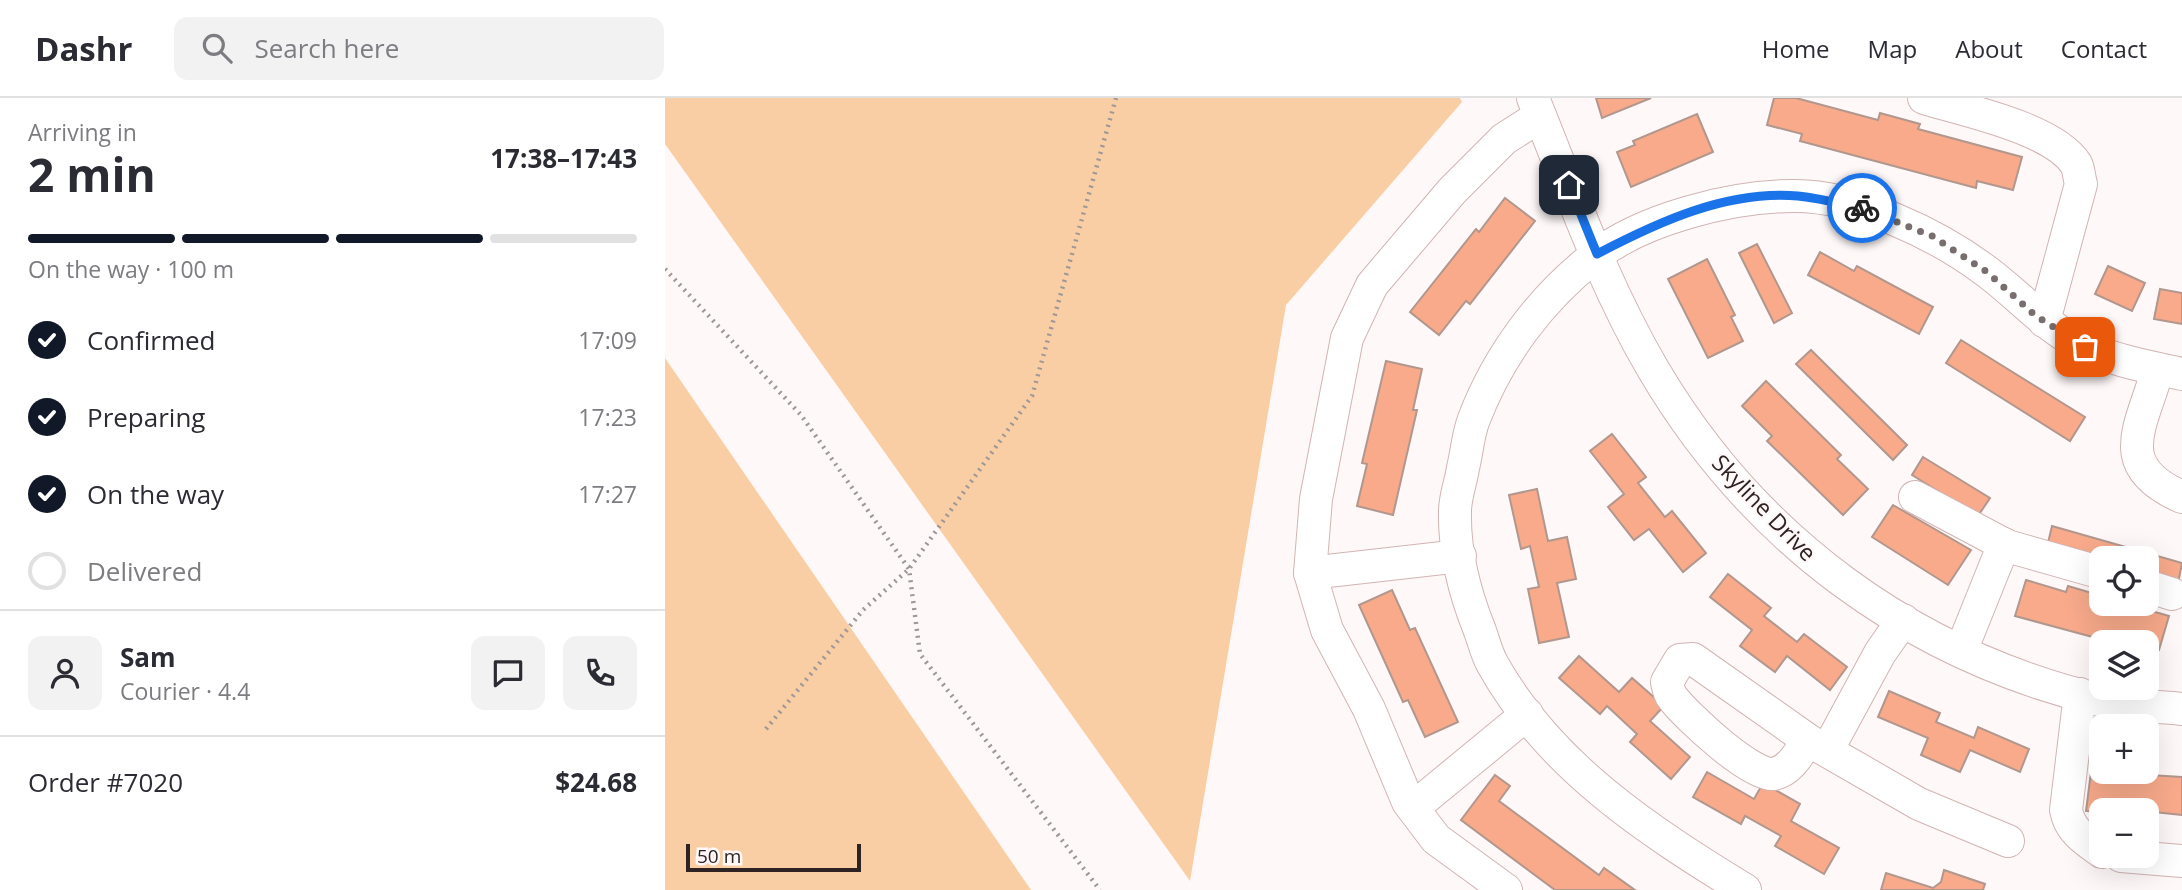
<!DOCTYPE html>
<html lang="en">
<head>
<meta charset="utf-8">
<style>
  body { margin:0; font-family:"Open Sans",sans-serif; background:#f2f2f3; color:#2b2b33; height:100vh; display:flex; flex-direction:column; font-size:26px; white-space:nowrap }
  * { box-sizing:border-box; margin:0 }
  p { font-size:23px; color:#7c7c81 }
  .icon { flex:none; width:38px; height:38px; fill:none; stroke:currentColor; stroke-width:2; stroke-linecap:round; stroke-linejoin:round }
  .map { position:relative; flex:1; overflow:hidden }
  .details { display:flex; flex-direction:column; background:#fff; width:665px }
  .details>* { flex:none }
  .fabs { position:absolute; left:1424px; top:448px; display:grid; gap:14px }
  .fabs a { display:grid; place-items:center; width:70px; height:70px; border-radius:14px; background:#fff; box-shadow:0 7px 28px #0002; font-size:35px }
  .scale { position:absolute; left:21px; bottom:18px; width:175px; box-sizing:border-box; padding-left:7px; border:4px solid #2e2322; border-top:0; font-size:19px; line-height:24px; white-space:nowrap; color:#2e2322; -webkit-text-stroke:5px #fff8f8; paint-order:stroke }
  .pin { position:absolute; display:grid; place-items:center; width:60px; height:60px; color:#fff; margin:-30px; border-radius:14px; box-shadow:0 4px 10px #0006 }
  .courier { position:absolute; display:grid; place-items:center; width:70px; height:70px; margin:-35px; border:5px solid #1a73e8; border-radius:50%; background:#fff; color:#222; box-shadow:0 2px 9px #0007 }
  .overview em { font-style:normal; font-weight:700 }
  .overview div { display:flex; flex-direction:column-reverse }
  .overview { display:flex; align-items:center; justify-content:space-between; height:119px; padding:0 28px }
  h1 { font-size:46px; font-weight:700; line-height:52px }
  .bar { display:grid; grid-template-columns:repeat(4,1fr); gap:10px 7px; align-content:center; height:84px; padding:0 28px }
  .bar i { height:9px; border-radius:5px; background:#e1e1e2 }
  .bar .current { background:#111827 }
  .bar p { grid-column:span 4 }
  .line { display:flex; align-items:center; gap:18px; padding:0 28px; border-top:2px solid #e1e1e2 }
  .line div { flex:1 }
  .round { display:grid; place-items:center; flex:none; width:74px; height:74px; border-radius:14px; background:#f2f2f3 }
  ol { padding:0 28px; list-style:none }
  li { display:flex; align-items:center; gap:21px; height:77px }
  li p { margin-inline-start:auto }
  li .icon { padding:7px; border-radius:50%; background:#111827; color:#fff; stroke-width:4 }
  li:last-child { color:#7c7c81 }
  li i { width:38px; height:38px; border:4px solid #e1e1e2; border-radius:50% }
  header { display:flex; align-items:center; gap:42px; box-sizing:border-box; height:98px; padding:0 35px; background:#fff; border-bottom:2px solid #e1e1e2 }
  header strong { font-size:33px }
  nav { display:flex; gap:38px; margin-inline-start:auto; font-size:24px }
  .search { width:490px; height:63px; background:#f2f2f3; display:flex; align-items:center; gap:18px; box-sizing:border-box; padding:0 24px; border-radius:14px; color:#7c7c81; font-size:26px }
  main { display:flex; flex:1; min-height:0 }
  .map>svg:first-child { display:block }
</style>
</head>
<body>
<header>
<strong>Dashr</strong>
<div class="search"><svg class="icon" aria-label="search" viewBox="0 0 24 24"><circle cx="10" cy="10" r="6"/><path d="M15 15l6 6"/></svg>Search here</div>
<nav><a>Home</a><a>Map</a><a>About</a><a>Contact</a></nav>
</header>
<main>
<section class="details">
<div class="overview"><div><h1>2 min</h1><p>Arriving in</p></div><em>17:38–17:43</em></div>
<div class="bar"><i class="current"></i><i class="current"></i><i class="current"></i><i></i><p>On the way · 100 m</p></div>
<ol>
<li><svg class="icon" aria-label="check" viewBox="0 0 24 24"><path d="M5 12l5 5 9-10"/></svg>Confirmed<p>17:09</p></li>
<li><svg class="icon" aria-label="check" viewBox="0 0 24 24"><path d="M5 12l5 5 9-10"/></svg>Preparing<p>17:23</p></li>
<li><svg class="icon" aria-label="check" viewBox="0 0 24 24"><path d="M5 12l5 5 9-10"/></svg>On the way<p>17:27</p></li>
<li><i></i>Delivered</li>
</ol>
<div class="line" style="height:126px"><a class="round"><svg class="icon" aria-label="person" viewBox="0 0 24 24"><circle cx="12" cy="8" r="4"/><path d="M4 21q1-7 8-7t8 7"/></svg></a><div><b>Sam</b><p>Courier · 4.4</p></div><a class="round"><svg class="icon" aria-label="chat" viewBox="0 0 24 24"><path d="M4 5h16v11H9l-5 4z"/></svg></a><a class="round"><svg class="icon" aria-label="phone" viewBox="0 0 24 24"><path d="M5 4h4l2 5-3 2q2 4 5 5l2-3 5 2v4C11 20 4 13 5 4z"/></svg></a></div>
<div class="line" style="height:91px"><div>Order #7020</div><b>$24.68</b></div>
</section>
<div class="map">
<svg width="1517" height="792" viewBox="0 0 1517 792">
  <rect width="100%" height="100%" fill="#fff8f8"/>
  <g fill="#f9cea5">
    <polygon points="0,0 795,0 797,4 621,207 525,783 0,46"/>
    <polygon points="0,260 366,792 0,792"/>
  </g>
  <g fill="#f8aa8b" stroke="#b1978d" stroke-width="2">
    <polygon points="931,0 986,0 937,20"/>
    <polygon points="1109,0 1131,0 1213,22 1215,15 1255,26 1253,31 1357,59 1348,92 1312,83 1311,90 1135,43 1137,36 1102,27"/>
    <polygon points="1032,16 1048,54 966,89 952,54 970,47 968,43"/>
    <polygon points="840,100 870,123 805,206 801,203 774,237 745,214 811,131 814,134"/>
    <polygon points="1092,146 1127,215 1109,225 1074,155"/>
    <polygon points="1155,154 1189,173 1192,168 1268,209 1254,236 1143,177"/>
    <polygon points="1042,161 1070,217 1066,219 1078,243 1043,260 1003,181"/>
    <polygon points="1443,168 1480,185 1467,213 1430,196"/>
    <polygon points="1495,191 1517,195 1517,226 1489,221"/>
    <polygon points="1296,242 1420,319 1405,343 1281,265"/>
    <polygon points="1146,252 1242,347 1228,362 1131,266"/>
    <polygon points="721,263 757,271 748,312 752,312 728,417 692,408 702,366 697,365"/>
    <polygon points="1101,283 1176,357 1172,361 1203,391 1178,417 1102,343 1107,338 1077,308"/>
    <polygon points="947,336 981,379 973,385 1000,419 1007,413 1041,455 1018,474 984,431 969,442 943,409 959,396 925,353"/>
    <polygon points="1258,359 1325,400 1313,418 1247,377"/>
    <polygon points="872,391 883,443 902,439 911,481 892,485 904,539 874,545 863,491 874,489 865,448 856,451 844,397"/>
    <polygon points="1228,407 1306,452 1283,487 1207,439"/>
    <polygon points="1387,428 1517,465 1513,486 1482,478 1482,460 1437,460 1382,449"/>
    <polygon points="1063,476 1106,510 1099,518 1132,544 1139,536 1182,569 1165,592 1122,558 1110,574 1075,548 1087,532 1045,499"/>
    <polygon points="1361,482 1401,494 1403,488 1437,498 1437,506 1462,506 1504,518 1494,552 1482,548 1482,544 1453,539 1452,544 1446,544 1350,518"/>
    <polygon points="727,492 745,532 750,530 793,624 760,639 743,602 738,604 694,507"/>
    <polygon points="914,558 954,594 967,580 999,608 985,623 1025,659 1006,681 965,644 972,636 942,608 935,616 894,580"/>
    <polygon points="1224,593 1275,615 1271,624 1309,640 1313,629 1364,651 1355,674 1305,652 1295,674 1256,657 1263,640 1213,619"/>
    <polygon points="1427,666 1437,667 1437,674 1517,679 1517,717 1450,710 1437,715 1421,713"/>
    <polygon points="1042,674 1089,701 1098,685 1135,706 1126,723 1174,750 1159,776 1110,748 1116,738 1080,718 1076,726 1028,699"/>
    <polygon points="830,677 845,688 834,703 934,777 939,770 970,792 890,792 796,722"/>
    <polygon points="1279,772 1320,786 1318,792 1216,792 1221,775 1268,790 1276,784"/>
  </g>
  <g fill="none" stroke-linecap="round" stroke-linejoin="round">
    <g stroke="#d2b4b3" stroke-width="34">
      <g id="minor">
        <path d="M868,0C905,91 938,186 988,271C1088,441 1245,557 1438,603C1463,609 1491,608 1517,611"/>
        <path d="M1259,0C1298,12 1388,30 1411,66C1414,71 1414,80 1416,86L1379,223"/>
        <path d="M1493,271C1476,330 1446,368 1517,399"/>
        <polyline points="1250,399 1342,448 1437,475"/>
        <polyline points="645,475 795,458"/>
        <polyline points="1482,488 1507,496"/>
        <polyline points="1296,553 1339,446"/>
        <path d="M1415,596L1401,712C1405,733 1420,742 1437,754"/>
        <path d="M1143,642C1134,655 1126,672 1109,676C1088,680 1020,617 1007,599C1004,595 1003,589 1002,584L1015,562L1028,561L1143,642L1254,706L1343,743"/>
        <polyline points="1163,651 1215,555 1238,522"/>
        <polyline points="748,710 862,616"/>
        <polyline points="1456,758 1517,763"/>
        <polyline points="841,792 771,741 743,704 704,611 662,532 645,475 651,401 682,240 707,187 787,93 839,41 875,18"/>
        <path d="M1080,792C984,733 885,669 828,567C822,557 819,544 815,533C800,496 789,454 790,413C790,399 796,384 798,370C802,354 803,336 809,321C833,258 876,200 929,159C977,121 1067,98 1128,98C1190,97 1272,136 1321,173C1355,198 1381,230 1419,248C1449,263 1485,269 1517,276"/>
      </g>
    </g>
    <g stroke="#9f9796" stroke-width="4.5" stroke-dasharray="2 5" stroke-linecap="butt">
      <polyline points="0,171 136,317 244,471 255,556 435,792"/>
      <polyline points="101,631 198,512 244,471 367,298 451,0"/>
    </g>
    <use href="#minor" stroke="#fff" stroke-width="32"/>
  </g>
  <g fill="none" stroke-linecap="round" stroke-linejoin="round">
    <polyline stroke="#776e6d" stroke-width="7" stroke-dasharray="0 12.6" points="1197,110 1267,138 1322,174 1371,218 1420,249"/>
    <path stroke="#1a73e8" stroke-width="9" d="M904,87L932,156C993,124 1062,92 1133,98C1154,100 1176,106 1197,110"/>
  </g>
  <g text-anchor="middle" stroke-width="5" stroke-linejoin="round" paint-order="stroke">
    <g font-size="23" fill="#2e2322" stroke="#fff8f8">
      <text transform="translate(1099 410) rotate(46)" y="8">Skyline Drive</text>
    </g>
  </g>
</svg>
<div class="fabs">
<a><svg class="icon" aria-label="locate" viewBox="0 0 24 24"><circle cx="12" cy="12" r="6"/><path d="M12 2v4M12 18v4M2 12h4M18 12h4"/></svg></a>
<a><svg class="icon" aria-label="layers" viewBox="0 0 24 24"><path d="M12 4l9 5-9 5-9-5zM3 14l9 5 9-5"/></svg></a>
<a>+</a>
<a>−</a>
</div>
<div class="scale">50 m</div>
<div class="pin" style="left:1420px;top:249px;background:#ea580c"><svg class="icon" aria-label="bag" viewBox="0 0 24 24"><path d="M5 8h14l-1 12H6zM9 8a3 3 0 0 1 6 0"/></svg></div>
<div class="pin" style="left:904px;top:87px;background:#1f2937"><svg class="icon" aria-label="home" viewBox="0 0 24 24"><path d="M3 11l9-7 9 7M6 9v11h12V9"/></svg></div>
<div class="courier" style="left:1197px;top:110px"><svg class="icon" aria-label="bike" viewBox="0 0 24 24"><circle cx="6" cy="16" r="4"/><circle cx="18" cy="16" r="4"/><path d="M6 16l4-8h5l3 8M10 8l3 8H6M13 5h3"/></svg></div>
</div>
</main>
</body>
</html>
